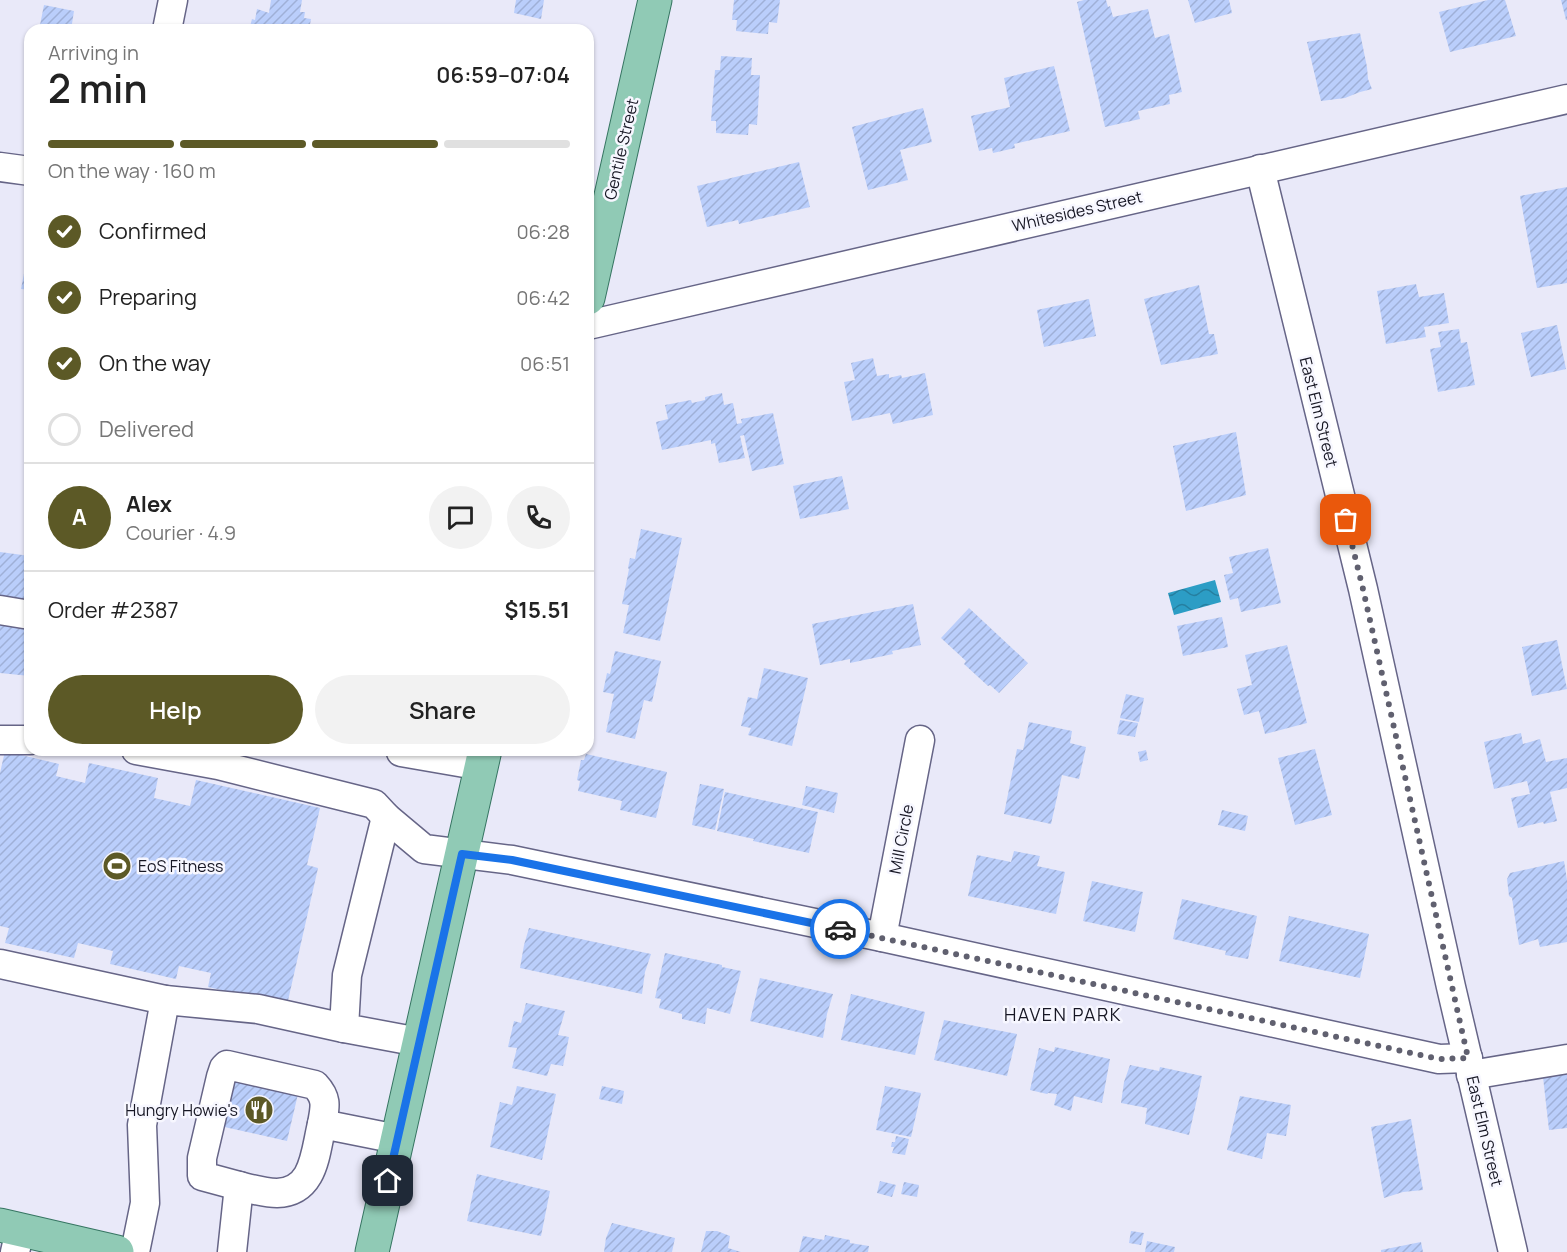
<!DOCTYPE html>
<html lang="en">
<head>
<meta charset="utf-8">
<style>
  body { margin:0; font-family:Manrope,sans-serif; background:#f2f2f2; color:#222; height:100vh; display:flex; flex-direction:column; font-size:22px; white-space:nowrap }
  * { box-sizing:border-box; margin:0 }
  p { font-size:20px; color:#767676 }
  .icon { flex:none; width:33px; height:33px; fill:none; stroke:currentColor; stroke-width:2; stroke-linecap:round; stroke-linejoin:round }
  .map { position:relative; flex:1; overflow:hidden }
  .drawer { position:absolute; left:24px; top:24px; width:570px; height:732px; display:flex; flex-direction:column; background:#fff; border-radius:18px; box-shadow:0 2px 4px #0004 }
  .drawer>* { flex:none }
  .pin { position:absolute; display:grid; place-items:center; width:51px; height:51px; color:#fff; margin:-26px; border-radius:12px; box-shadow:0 3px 9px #0006 }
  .courier { position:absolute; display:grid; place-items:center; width:60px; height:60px; margin:-30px; border:4px solid #1a73e8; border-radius:50%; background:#fff; color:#222; box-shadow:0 2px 8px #0007 }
  .overview em { font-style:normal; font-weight:600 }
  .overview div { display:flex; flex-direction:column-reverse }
  .overview { display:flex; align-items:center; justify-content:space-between; height:102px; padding:0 24px }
  h1 { font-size:39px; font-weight:600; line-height:45px }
  .bar { display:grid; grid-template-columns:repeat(4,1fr); gap:9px 6px; align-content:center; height:72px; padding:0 24px }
  .bar i { height:8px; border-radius:4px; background:#e0e0e0 }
  .bar .current { background:#5c5926 }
  .bar p { grid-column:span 4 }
  .line { display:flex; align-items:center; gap:15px; padding:0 24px; border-top:2px solid #e0e0e0 }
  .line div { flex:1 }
  .round { display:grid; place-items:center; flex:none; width:63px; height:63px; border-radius:32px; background:#f2f2f2 }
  ol { padding:0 24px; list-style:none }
  li { display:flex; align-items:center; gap:18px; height:66px }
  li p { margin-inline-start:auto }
  li .icon { padding:6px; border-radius:50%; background:#5c5926; color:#fff; stroke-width:4 }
  li:last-child { color:#767676 }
  li i { width:33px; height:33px; border:3px solid #e0e0e0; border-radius:50% }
  .cta { display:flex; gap:12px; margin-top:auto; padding:12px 24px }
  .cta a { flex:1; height:69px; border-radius:36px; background:#5c5926; color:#fff; font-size:24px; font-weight:600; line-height:69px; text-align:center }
  .cta a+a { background:#f2f2f2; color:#222 }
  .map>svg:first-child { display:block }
</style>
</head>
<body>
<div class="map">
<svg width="1567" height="1252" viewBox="0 0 1567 1252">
  <defs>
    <pattern id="water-waves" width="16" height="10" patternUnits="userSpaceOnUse" patternTransform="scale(1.5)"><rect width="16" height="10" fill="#2c9dc5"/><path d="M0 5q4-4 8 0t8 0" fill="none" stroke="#257fa0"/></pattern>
    <pattern id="building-hatch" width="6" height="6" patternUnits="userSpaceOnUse" patternTransform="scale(1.5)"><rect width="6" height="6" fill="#bacefb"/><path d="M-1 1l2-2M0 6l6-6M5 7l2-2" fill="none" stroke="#9fb0d7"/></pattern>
  </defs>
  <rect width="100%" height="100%" fill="#e9e9f9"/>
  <polygon fill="url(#water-waves)" points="1215,580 1221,602 1174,615 1168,593"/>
  <g fill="url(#building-hatch)">
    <polygon points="271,0 302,0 300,12 305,12 304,18 311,19 309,30 249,30 252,19 255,20 257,9 269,13"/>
    <polygon points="516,0 544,0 541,19 514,13"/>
    <polygon points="734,0 780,0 777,23 769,22 768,34 736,31 737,20 732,20"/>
    <polygon points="1084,0 1106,0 1108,7 1110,6 1113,17 1148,9 1155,38 1169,34 1182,92 1169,95 1170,104 1138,111 1140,119 1105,127 1077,2"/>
    <polygon points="1188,0 1229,0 1232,13 1195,23"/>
    <polygon points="1488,0 1505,0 1516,36 1450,52 1439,12"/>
    <polygon points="1561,0 1567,0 1567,20 1566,20"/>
    <polygon points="44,5 74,11 71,30 39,30"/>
    <polygon points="1360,33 1367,67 1368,79 1372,89 1360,92 1345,98 1321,101 1307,42"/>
    <polygon points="721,56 752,58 751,75 760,75 757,125 749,124 748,135 716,133 716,121 711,121 715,70 720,70"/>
    <polygon points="1054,66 1070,131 1014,144 1015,148 993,153 992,148 979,151 971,116 1010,107 1004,78"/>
    <polygon points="29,76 30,76 30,101 24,99"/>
    <polygon points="923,108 932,142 900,150 908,180 868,190 852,127"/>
    <polygon points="799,162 810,207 739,224 738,220 707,227 697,186"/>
    <polygon points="1567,187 1567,283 1537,288 1520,196"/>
    <polygon points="27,236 30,236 30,290 21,289 27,258"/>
    <polygon points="1416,284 1419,297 1444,293 1449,323 1424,327 1426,337 1386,344 1377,291"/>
    <polygon points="1199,285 1209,334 1214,334 1218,354 1161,365 1144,299"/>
    <polygon points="1089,299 1096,336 1044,347 1037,310"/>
    <polygon points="1557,325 1566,369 1531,377 1521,333"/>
    <polygon points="1459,329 1461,343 1467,342 1475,385 1438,392 1430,349 1441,347 1438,332"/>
    <polygon points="873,358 877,376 889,374 889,378 901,375 902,378 925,373 933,415 893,424 890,413 852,421 844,382 855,380 851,363"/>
    <polygon points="722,393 724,405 733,403 737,424 742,423 741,419 773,413 784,464 752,471 744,435 740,436 745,458 719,463 715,443 711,444 711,440 662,450 656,422 668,419 665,405 691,400 692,403 705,400 705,397"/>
    <polygon points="1236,432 1246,495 1186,511 1173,446"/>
    <polygon points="842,476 849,509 800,519 793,486"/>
    <polygon points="641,529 682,538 660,641 623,633 629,605 622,604 629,569 628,568 630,558 635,559"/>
    <polygon points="1268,548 1281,603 1241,612 1238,598 1230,600 1224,575 1233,573 1229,557"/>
    <polygon points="0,552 30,556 30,604 0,600"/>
    <polygon points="913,604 921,645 892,651 893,654 850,663 850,659 820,665 812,624"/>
    <polygon points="969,608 1028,663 999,693 990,685 988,686 964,664 966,661 941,638"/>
    <polygon points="1222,617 1228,647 1183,656 1177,626"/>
    <polygon points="0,625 30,628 30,676 0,673"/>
    <polygon points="1557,640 1567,689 1532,696 1522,647"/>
    <polygon points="1287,645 1307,723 1265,734 1259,711 1244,715 1237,689 1252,685 1245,655"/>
    <polygon points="615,651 661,661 652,702 644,700 635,739 606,732 614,694 603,692 607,673 610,674"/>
    <polygon points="764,668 808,678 792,746 748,735 751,728 741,726 748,697 757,699"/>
    <polygon points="1126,694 1144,698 1139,722 1120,718"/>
    <polygon points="1120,720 1138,723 1135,737 1117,734"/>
    <polygon points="1029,722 1072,731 1070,743 1086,747 1079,779 1062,775 1051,824 1004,814 1017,749 1023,750"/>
    <polygon points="1521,733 1523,744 1540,739 1546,762 1567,758 1567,788 1550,792 1557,821 1544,824 1543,822 1518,828 1511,798 1530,794 1527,781 1494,789 1484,742"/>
    <polygon points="1315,749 1332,815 1295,825 1278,758"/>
    <polygon points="1146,750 1148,760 1140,762 1138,752"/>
    <polygon points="5,751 59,764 56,776 85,783 89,763 158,778 154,798 190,806 196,780 320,808 307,865 318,868 287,1005 208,987 211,973 179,966 176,979 110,964 113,951 78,943 74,958 5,943 9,928 0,926 0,773"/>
    <polygon points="586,754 667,772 656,818 620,810 622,801 578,791 580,781 577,780 581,760 584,760"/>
    <polygon points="700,784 724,789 715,830 692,825"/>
    <polygon points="806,786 838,793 834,813 802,805"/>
    <polygon points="725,792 818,812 809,853 753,841 754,839 717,831"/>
    <polygon points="1222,810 1248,816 1245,831 1218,825"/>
    <polygon points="1014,851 1040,856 1037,866 1065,872 1056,914 968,896 977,855 1011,862"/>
    <polygon points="1564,861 1567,880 1567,942 1540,947 1538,939 1519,945 1512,898 1509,896 1507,879 1510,873"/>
    <polygon points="1092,881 1143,892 1135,932 1083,921"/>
    <polygon points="1182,899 1257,916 1248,959 1225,955 1226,951 1173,939"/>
    <polygon points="1289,916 1369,934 1360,978 1279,961"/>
    <polygon points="529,928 651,954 645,972 642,994 520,968 524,945"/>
    <polygon points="665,953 722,965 722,967 741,971 730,1014 707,1008 705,1024 682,1019 682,1014 659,1008 661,999 655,998"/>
    <polygon points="760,978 833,994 827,1014 823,1038 750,1021"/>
    <polygon points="851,994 925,1012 915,1055 841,1040"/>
    <polygon points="526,1003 565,1011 558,1035 569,1037 563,1066 551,1064 547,1076 512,1068 517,1048 508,1047 514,1021 521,1023"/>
    <polygon points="944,1020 1017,1034 1007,1076 934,1060"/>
    <polygon points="1055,1047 1110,1059 1102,1103 1074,1096 1071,1111 1054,1105 1057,1094 1048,1093 1047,1094 1030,1090 1039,1048 1054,1052"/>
    <polygon points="1130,1065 1159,1071 1160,1067 1202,1076 1189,1135 1145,1124 1147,1108 1121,1103 1124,1082"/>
    <polygon points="1567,1074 1567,1128 1549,1130 1543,1077"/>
    <polygon points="231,1079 298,1094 287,1141 220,1126"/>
    <polygon points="517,1086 556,1094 542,1160 490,1147 500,1102 512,1105"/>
    <polygon points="602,1086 624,1091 622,1104 599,1099"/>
    <polygon points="885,1086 921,1093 911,1137 876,1130"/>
    <polygon points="1240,1096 1291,1105 1286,1136 1267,1133 1262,1159 1227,1150"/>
    <polygon points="1411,1119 1423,1190 1403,1192 1384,1198 1371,1127"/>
    <polygon points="896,1136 909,1139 905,1155 892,1153 894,1147 891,1147 892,1142 895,1142"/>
    <polygon points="477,1174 550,1191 541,1236 467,1221"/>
    <polygon points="880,1181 896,1185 892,1197 877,1193"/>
    <polygon points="904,1182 919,1185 917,1197 901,1194"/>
    <polygon points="612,1223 675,1238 672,1252 604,1252 606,1238"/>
    <polygon points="706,1231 717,1231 730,1236 728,1248 741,1252 701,1252"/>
    <polygon points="1131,1231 1144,1233 1141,1245 1129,1243"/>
    <polygon points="825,1235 850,1240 850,1243 869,1246 868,1252 799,1252 803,1236 824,1240"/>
    <polygon points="1147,1241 1175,1247 1174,1252 1145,1252"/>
    <polygon points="1421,1242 1423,1252 1381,1252 1381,1250"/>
  </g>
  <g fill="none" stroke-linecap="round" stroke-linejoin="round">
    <g stroke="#666587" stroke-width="31">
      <g id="minor">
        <polyline points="167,30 173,0"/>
        <polyline points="0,167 30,171"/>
        <polyline points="1260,169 1363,589 1451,987 1513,1252"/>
        <polyline points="588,325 1567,99"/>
        <polyline points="0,610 30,615"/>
        <polyline points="0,740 30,740"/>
        <polyline points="136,750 218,765 374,804 387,818 424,849 512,860 882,937 1439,1059 1468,1058"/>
        <polyline points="401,750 401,752 482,766"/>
        <polyline points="386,817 347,975 344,1028 419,1042"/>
        <polyline points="882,937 920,740"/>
        <polyline points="0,964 165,1000"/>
        <polyline points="1471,1075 1567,1059"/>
        <path d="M239,1186L202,1176V1158L221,1077L224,1068L227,1065L315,1085C328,1099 325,1107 322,1124"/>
        <polyline points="15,1252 20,1230"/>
        <polyline points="135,1252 145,1203 142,1125 165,1000 258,1009 344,1028"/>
        <path d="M232,1252L239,1186C251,1189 264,1193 277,1193C315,1192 315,1152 322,1124L397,1139"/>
      </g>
    </g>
    <g stroke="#367562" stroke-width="35">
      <g id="major">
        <polyline points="588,298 655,0"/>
        <polyline points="0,1225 117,1252"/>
        <polyline points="372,1252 485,750"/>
      </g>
    </g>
    <use href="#minor" stroke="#fff" stroke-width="28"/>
    <use href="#major" stroke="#90cab5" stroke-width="33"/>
  </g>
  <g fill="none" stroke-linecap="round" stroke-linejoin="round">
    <polyline stroke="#60606f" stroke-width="6" stroke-dasharray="0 10.8" points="840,929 1439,1059 1468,1058 1363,589 1346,520"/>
    <polyline stroke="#1a73e8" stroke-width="8" points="388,1181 462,854 512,860 840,929"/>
  </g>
  <defs>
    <g id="stadium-disc" transform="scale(1.5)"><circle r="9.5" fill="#5c5926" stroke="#f7f7ff"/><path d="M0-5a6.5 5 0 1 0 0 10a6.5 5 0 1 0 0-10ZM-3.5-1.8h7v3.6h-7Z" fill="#fff"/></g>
    <g id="restaurant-disc" transform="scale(1.5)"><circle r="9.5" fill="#5c5926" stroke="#f7f7ff"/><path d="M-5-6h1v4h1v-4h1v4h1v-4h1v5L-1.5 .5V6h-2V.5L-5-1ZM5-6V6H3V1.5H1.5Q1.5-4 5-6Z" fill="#fff"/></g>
  </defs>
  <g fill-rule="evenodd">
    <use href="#stadium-disc" x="117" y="866"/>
    <use href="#restaurant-disc" x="259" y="1110"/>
  </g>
  <g text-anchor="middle" stroke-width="5" stroke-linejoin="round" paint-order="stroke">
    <g font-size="16" fill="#171724" stroke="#f7f7ff">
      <text transform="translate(621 149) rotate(-77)" y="6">Gentile Street</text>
      <text transform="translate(1077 211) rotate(-13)" y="6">Whitesides Street</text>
      <text transform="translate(1319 412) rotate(76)" y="6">East Elm Street</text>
      <text transform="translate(901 839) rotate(-79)" y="6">Mill Circle</text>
      <text transform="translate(1485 1131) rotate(77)" y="6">East Elm Street</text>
    </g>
    <g font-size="16" fill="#171724" stroke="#f7f7ff" text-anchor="start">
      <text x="138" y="872">EoS Fitness</text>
      <text x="238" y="1116" text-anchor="end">Hungry Howie's</text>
    </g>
    <g font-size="18" letter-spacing="1.5" fill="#171724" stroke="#f7f7ff">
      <text x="1063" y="1021">HAVEN PARK</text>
    </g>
  </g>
</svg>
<div class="pin" style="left:1346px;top:520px;background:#ea580c"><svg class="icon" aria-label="bag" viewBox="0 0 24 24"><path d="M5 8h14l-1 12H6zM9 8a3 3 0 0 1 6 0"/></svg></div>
<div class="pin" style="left:388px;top:1181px;background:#1f2937"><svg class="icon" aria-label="home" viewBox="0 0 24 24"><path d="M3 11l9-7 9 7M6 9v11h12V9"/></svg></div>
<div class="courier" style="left:840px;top:929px"><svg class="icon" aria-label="car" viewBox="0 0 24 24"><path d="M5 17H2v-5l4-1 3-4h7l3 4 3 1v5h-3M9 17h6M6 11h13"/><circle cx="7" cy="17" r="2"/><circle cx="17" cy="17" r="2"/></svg></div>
<section class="drawer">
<div class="overview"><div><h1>2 min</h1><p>Arriving in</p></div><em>06:59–07:04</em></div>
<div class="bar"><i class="current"></i><i class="current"></i><i class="current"></i><i></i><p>On the way · 160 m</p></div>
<ol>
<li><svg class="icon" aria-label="check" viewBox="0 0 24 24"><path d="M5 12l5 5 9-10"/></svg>Confirmed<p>06:28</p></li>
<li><svg class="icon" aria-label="check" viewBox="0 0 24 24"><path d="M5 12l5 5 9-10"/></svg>Preparing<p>06:42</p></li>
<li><svg class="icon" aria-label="check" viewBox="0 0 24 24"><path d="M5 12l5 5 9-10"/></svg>On the way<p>06:51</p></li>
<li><i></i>Delivered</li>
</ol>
<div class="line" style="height:108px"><b class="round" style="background:#5c5926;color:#fff">A</b><div><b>Alex</b><p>Courier · 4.9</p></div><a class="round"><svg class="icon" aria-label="chat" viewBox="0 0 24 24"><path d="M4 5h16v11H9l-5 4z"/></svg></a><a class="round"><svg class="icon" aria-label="phone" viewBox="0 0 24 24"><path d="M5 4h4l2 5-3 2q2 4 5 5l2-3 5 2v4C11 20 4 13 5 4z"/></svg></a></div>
<div class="line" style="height:78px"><div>Order #2387</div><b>$15.51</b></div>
<div class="cta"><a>Help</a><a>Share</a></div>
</section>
</div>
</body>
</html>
